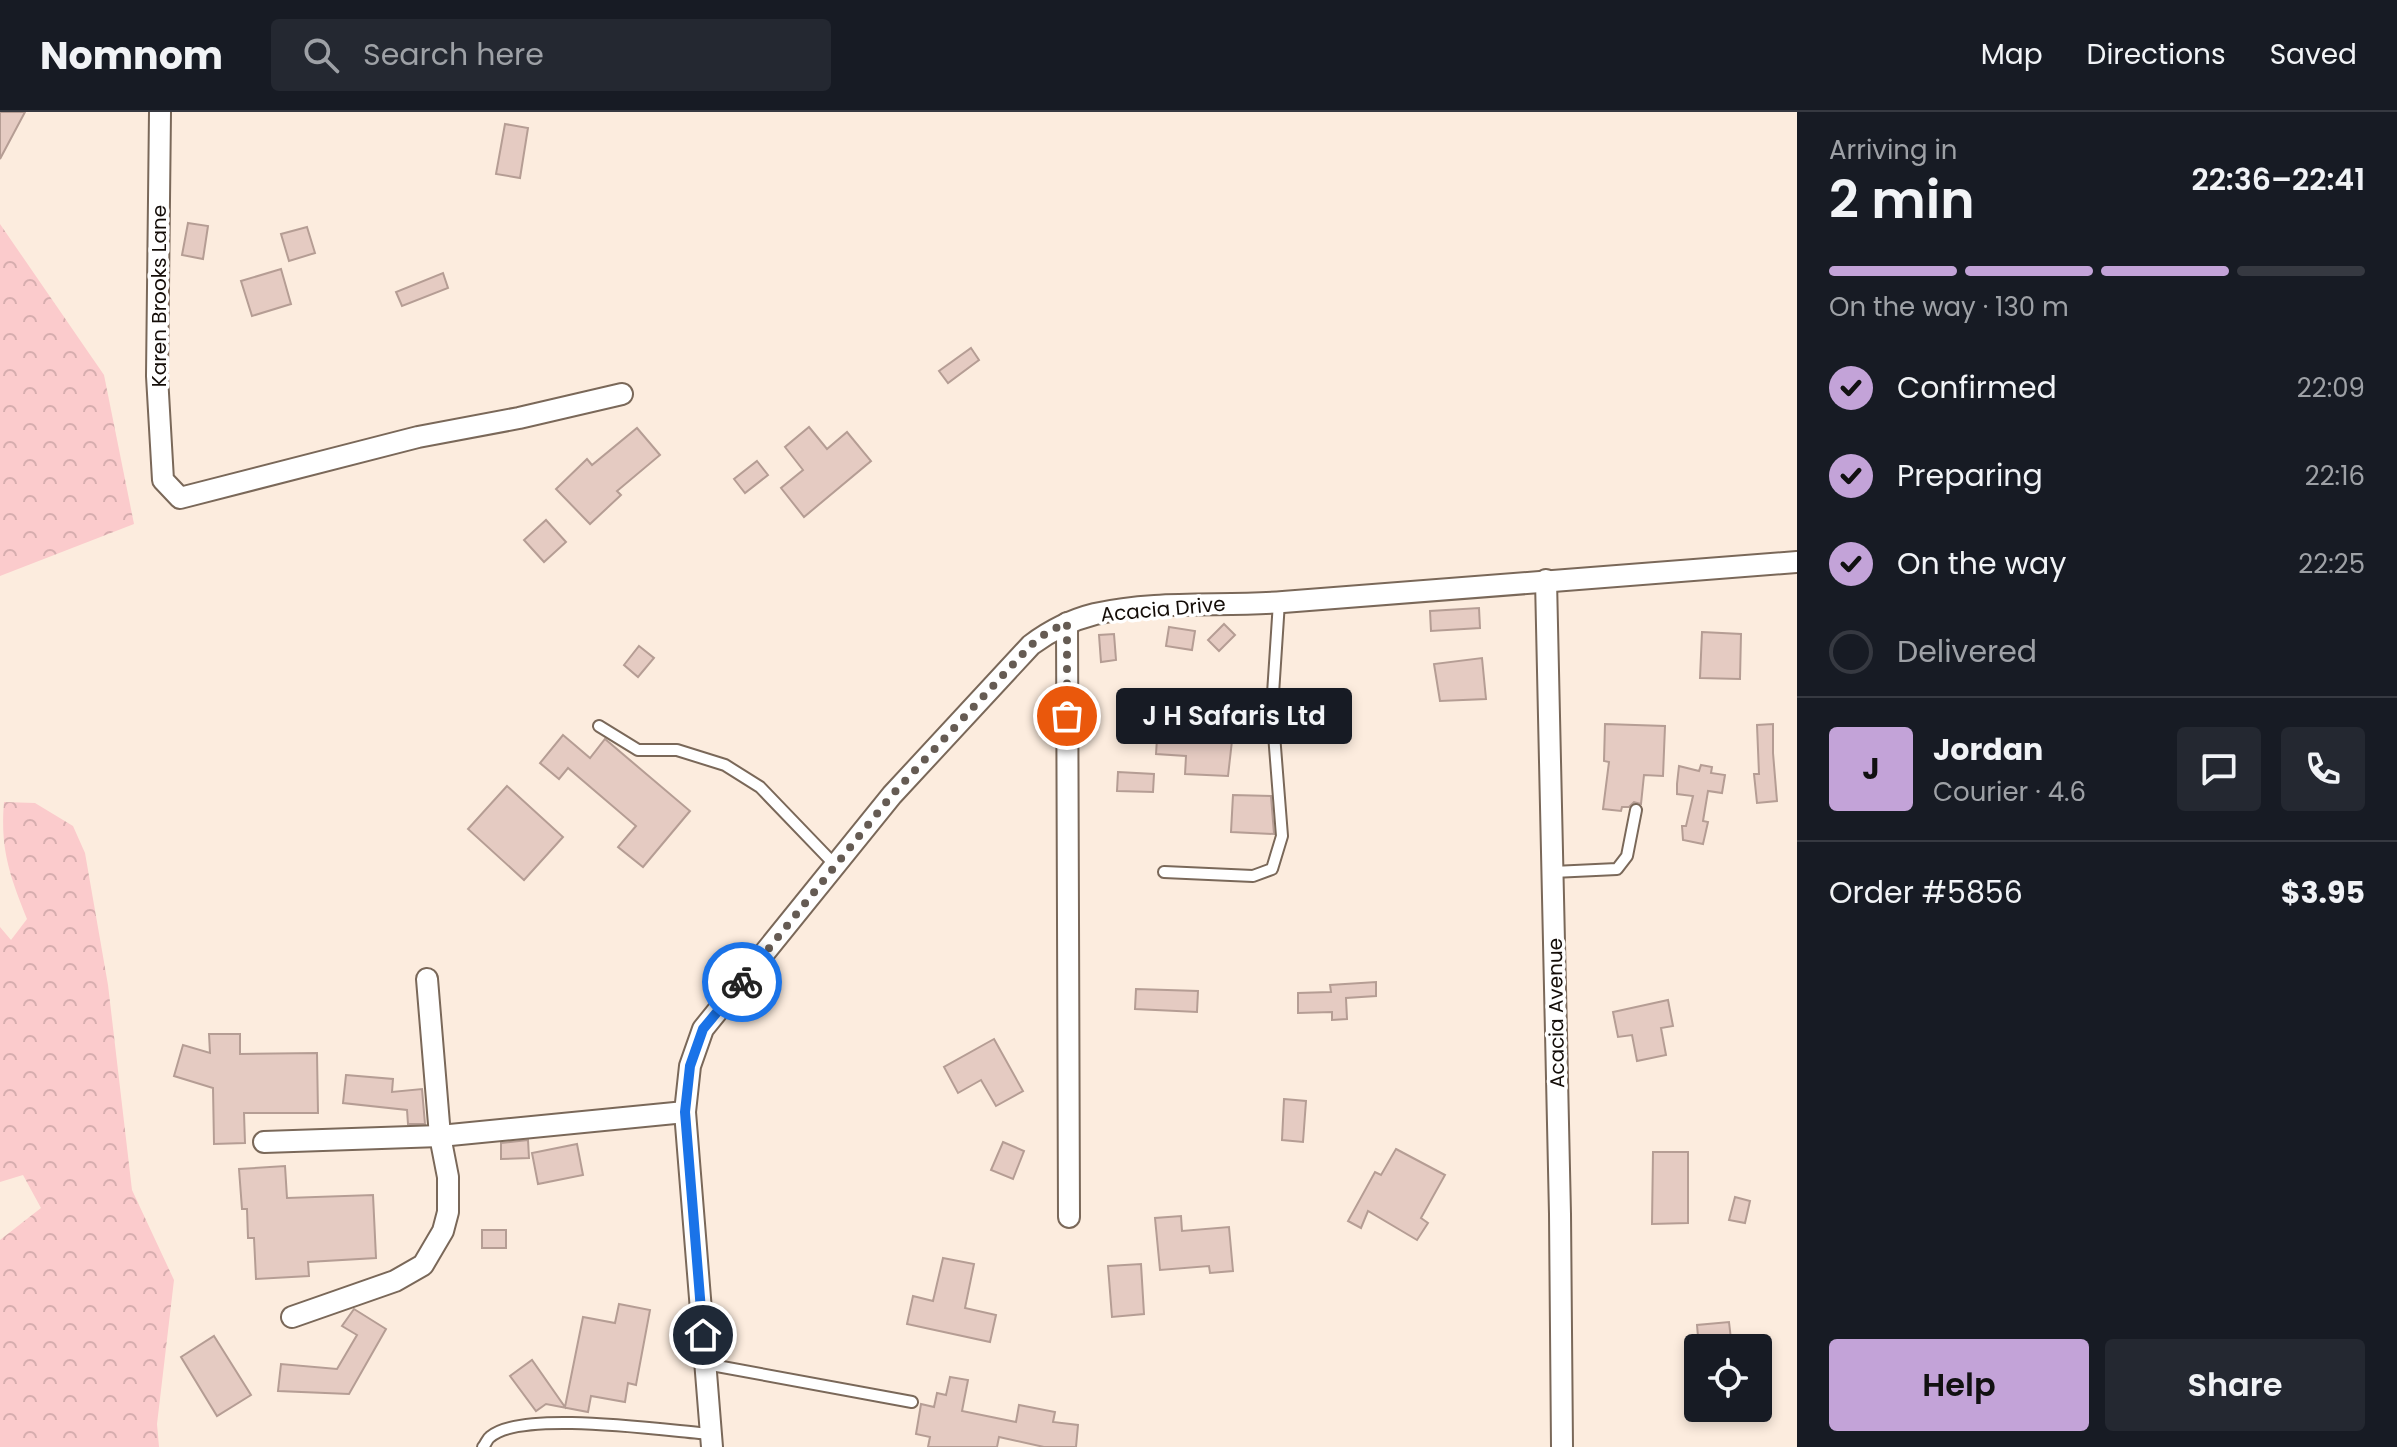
<!DOCTYPE html>
<html lang="en">
<head>
<meta charset="utf-8">
<style>
  body { margin:0; font-family:Poppins,sans-serif; background:#242831; color:#f1f3f6; height:100vh; display:flex; flex-direction:column; font-size:30px; white-space:nowrap }
  * { box-sizing:border-box; margin:0 }
  p { font-size:26px; color:#9ea1a6 }
  .icon { flex:none; width:44px; height:44px; fill:none; stroke:currentColor; stroke-width:2; stroke-linecap:round; stroke-linejoin:round }
  .map { position:relative; flex:1; overflow:hidden }
  .drawer { display:flex; flex-direction:column; background:#171b24; width:600px }
  .drawer>* { flex:none }
  .controls { position:absolute; left:1684px; top:1222px; display:grid; gap:16px }
  .controls a { display:grid; place-items:center; width:88px; height:88px; border-radius:8px; background:#171b24; box-shadow:0 4px 12px #0003; font-size:40px }
  .pin { position:absolute; display:grid; place-items:center; width:68px; height:68px; color:#fff; margin:-34px; border:4px solid #fff; border-radius:50%; box-shadow:0 2px 8px #0007 }
  .courier { position:absolute; display:grid; place-items:center; width:80px; height:80px; margin:-40px; border:6px solid #1a73e8; border-radius:50%; background:#fff; color:#222; box-shadow:0 2px 10px #0007 }
  .bubble { position:absolute; height:56px; border-radius:8px; background:#171b24; box-shadow:0 4px 12px #0003; font-size:26px; font-weight:600; line-height:56px; text-align:center }
  .head em { font-style:normal; font-weight:600 }
  .head div { display:flex; flex-direction:column-reverse }
  .head { display:flex; align-items:center; justify-content:space-between; height:136px; padding:0 32px }
  h1 { font-size:52px; font-weight:600; line-height:60px }
  .bar { display:grid; grid-template-columns:repeat(4,1fr); gap:12px 8px; align-content:center; height:96px; padding:0 32px }
  .bar i { height:10px; border-radius:6px; background:#363941 }
  .bar .on { background:#c3a3d8 }
  .bar p { grid-column:span 4 }
  .line { display:flex; align-items:center; gap:20px; padding:0 32px; border-top:2px solid #363941 }
  .line div { flex:1 }
  .round { display:grid; place-items:center; flex:none; width:84px; height:84px; border-radius:8px; background:#242831 }
  ol { padding:0 32px; list-style:none }
  li { display:flex; align-items:center; gap:24px; height:88px }
  li p { margin-inline-start:auto }
  li .icon { padding:8px; border-radius:50%; background:#c3a3d8; color:#111; stroke-width:4 }
  li:last-child { color:#9ea1a6 }
  li i { width:44px; height:44px; border:4px solid #363941; border-radius:50% }
  .button { display:flex; gap:16px; margin-top:auto; padding:16px 32px }
  .button a { flex:1; height:92px; border-radius:8px; background:#c3a3d8; color:#111; font-size:32px; font-weight:600; line-height:92px; text-align:center }
  .button a+a { background:#242831; color:#f1f3f6 }
  header { display:flex; align-items:center; gap:48px; box-sizing:border-box; height:112px; padding:0 40px; background:#171b24; border-bottom:2px solid #363941 }
  header strong { font-size:38px }
  nav { display:flex; gap:44px; margin-inline-start:auto; font-size:28px }
  .search { width:560px; height:72px; background:#242831; display:flex; align-items:center; gap:20px; box-sizing:border-box; padding:0 28px; border-radius:8px; color:#9ea1a6; font-size:30px }
  main { display:flex; flex:1; min-height:0 }
  .map>svg:first-child { display:block }
</style>
</head>
<body>
<header>
<strong>Nomnom</strong>
<div class="search"><svg class="icon" aria-label="search" viewBox="0 0 24 24"><circle cx="10" cy="10" r="6"/><path d="M15 15l6 6"/></svg>Search here</div>
<nav><a>Map</a><a>Directions</a><a>Saved</a></nav>
</header>
<main>
<div class="map">
<svg width="1797" height="1335" viewBox="0 0 1797 1335">
  <defs>
    <pattern id="forest-crowns" width="20" height="18" patternUnits="userSpaceOnUse" patternTransform="scale(2)"><rect width="20" height="18" fill="#fbcbcc"/><path d="M2 6a3 3 0 1 1 6 0M12 15a3 3 0 1 1 6 0" fill="none" stroke="#d6adae"/></pattern>
  </defs>
  <rect width="100%" height="100%" fill="#fcecde"/>
  <g fill="url(#forest-crowns)">
    <polygon points="0,112 104,263 134,412 0,464"/>
    <path d="M4,690L35,691L73,714L85,741L108,873L132,1078L174,1168L157,1312L159,1335H0V1128L41,1096L23,1063L0,1070V815L11,828L27,807C10,764 0,738 4,690Z"/>
  </g>
  <g fill="#e5cbc2" stroke="#b59d94" stroke-width="2">
    <polygon points="0,0 25,0 0,47"/>
    <polygon points="505,12 528,16 520,66 496,62"/>
    <polygon points="188,111 208,114 203,147 182,143"/>
    <polygon points="307,115 315,141 289,149 281,122"/>
    <polygon points="281,157 291,192 252,204 241,169"/>
    <polygon points="443,161 448,176 402,194 396,180"/>
    <polygon points="971,236 979,248 948,271 939,259"/>
    <polygon points="809,315 827,337 847,320 871,349 804,405 781,376 803,358 785,335"/>
    <polygon points="637,316 660,343 617,379 621,383 590,412 556,377 587,347 592,353"/>
    <polygon points="757,349 768,363 745,381 734,367"/>
    <polygon points="546,408 566,430 544,450 524,428"/>
    <polygon points="1479,496 1480,516 1431,519 1430,499"/>
    <polygon points="1224,512 1235,523 1219,539 1208,528"/>
    <polygon points="1169,515 1195,519 1192,538 1166,534"/>
    <polygon points="1702,520 1741,522 1740,567 1700,566"/>
    <polygon points="1114,522 1116,548 1101,550 1099,523"/>
    <polygon points="639,534 654,546 638,565 624,553"/>
    <polygon points="1482,546 1486,587 1440,589 1434,552"/>
    <polygon points="1159,595 1190,597 1189,617 1233,620 1228,664 1185,662 1186,644 1156,642"/>
    <polygon points="1605,612 1665,614 1663,664 1644,663 1641,692 1634,690 1629,695 1622,695 1621,699 1603,697 1609,650 1604,649"/>
    <polygon points="1773,612 1773,641 1777,689 1757,691 1754,662 1759,662 1757,613"/>
    <polygon points="563,623 590,646 605,627 690,699 643,755 618,735 636,714 568,656 559,667 540,651"/>
    <polygon points="1701,653 1712,655 1711,661 1725,663 1722,681 1708,679 1703,709 1708,710 1703,732 1683,728 1682,714 1686,714 1693,684 1677,682 1677,672 1679,654 1699,659"/>
    <polygon points="1118,660 1154,662 1153,680 1117,679"/>
    <polygon points="507,674 563,725 524,768 468,717"/>
    <polygon points="1233,683 1271,684 1274,722 1231,720"/>
    <polygon points="1376,870 1376,884 1346,886 1347,907 1332,908 1332,900 1298,901 1298,881 1331,880 1330,873"/>
    <polygon points="1136,877 1198,879 1197,900 1135,897"/>
    <polygon points="1668,888 1673,914 1661,916 1666,943 1637,949 1632,923 1618,925 1613,900"/>
    <polygon points="209,922 240,922 240,942 317,941 318,1001 244,1001 245,1031 214,1032 213,976 174,964 183,933 210,941"/>
    <polygon points="994,927 1023,979 996,994 981,968 958,981 944,955"/>
    <polygon points="346,963 393,967 392,980 422,977 425,1012 408,1012 407,998 343,991"/>
    <polygon points="1284,987 1306,989 1303,1030 1282,1028"/>
    <polygon points="528,1028 529,1046 501,1047 501,1031"/>
    <polygon points="1003,1030 1024,1039 1013,1067 991,1058"/>
    <polygon points="577,1032 583,1063 538,1072 532,1041"/>
    <polygon points="1396,1037 1445,1063 1421,1106 1428,1111 1417,1128 1368,1099 1361,1116 1348,1109 1375,1060 1381,1063"/>
    <polygon points="1653,1040 1688,1040 1688,1111 1652,1112"/>
    <polygon points="285,1054 287,1086 373,1083 376,1146 308,1150 309,1164 256,1167 254,1126 248,1126 247,1097 242,1097 239,1057"/>
    <polygon points="1735,1085 1750,1089 1745,1111 1729,1108"/>
    <polygon points="1181,1104 1182,1119 1229,1115 1233,1159 1210,1161 1209,1154 1160,1158 1155,1106"/>
    <rect x="482" y="1118" width="24" height="18"/>
    <polygon points="943,1146 974,1152 965,1196 996,1203 990,1230 907,1212 913,1184 933,1189"/>
    <polygon points="1141,1152 1144,1202 1112,1205 1108,1154"/>
    <polygon points="619,1192 650,1198 636,1273 628,1271 625,1290 591,1284 588,1300 546,1292 536,1299 510,1264 532,1248 565,1295 583,1205 615,1211"/>
    <polygon points="354,1197 386,1217 349,1282 278,1279 281,1252 337,1257 357,1223 342,1214"/>
    <polygon points="1729,1210 1732,1236 1699,1236 1697,1213"/>
    <polygon points="214,1224 251,1283 217,1304 181,1245"/>
    <polygon points="950,1265 968,1268 962,1299 1016,1310 1019,1293 1055,1300 1053,1310 1078,1313 1076,1335 1044,1335 999,1325 997,1335 928,1335 930,1325 916,1322 921,1292 934,1295 937,1281 946,1283"/>
  </g>
  <g fill="none" stroke-linecap="round" stroke-linejoin="round">
    <g stroke="#7a6859" stroke-width="14">
      <g id="lane">
        <polyline points="599,614 638,638 677,638 725,653 760,675 836,754"/>
        <polyline points="1164,760 1253,764 1272,757 1282,724 1272,597 1279,490"/>
        <polyline points="1553,760 1617,757 1627,744 1636,698"/>
        <polyline points="706,1252 912,1290"/>
        <path d="M483,1335C486,1332 487,1327 490,1325C521,1297 668,1319 711,1322"/>
      </g>
    </g>
    <g stroke="#7a6859" stroke-width="24">
      <g id="street">
        <polyline points="160,0 157,264 163,368 180,386 418,325 519,306 622,282"/>
        <polyline points="1546,468 1560,1102 1562,1335"/>
        <polyline points="1067,511 1069,1105"/>
        <polyline points="264,1030 440,1024 685,1000"/>
        <polyline points="292,1205 395,1169 423,1153 443,1119 448,1100 448,1065 440,1024 427,867"/>
        <path d="M712,1335L685,1000L690,954L703,917L892,683L1031,533C1051,518 1071,508 1095,502C1157,488 1221,495 1283,490C1454,478 1626,462 1797,450"/>
      </g>
    </g>
    <use href="#lane" stroke="#fff" stroke-width="10"/>
    <use href="#street" stroke="#fff" stroke-width="20"/>
  </g>
  <g fill="none" stroke-linecap="round" stroke-linejoin="round">
    <polyline stroke="#655b53" stroke-width="8" stroke-dasharray="0 14.4" points="742,870 892,683 1031,533 1049,519 1067,511 1067,604"/>
    <polyline stroke="#1a73e8" stroke-width="10" points="703,1223 685,1000 690,954 703,917 742,870"/>
  </g>
  <g text-anchor="middle" stroke-width="7" stroke-linejoin="round" paint-order="stroke">
    <g font-size="20" fill="#140d08" stroke="#fff">
      <text transform="translate(159 184) rotate(-90)" y="7">Karen Brooks Lane</text>
      <text transform="translate(1163 497) rotate(-5)" y="7">Acacia Drive</text>
      <text transform="translate(1556 901) rotate(-91)" y="7">Acacia Avenue</text>
    </g>
  </g>
</svg>
<div class="controls">
<a><svg class="icon" aria-label="locate" viewBox="0 0 24 24"><circle cx="12" cy="12" r="6"/><path d="M12 2v4M12 18v4M2 12h4M18 12h4"/></svg></a>
</div>
<div class="pin" style="left:1067px;top:604px;background:#ea580c"><svg class="icon" aria-label="bag" viewBox="0 0 24 24"><path d="M5 8h14l-1 12H6zM9 8a3 3 0 0 1 6 0"/></svg></div>
<div class="pin" style="left:703px;top:1223px;background:#1f2937"><svg class="icon" aria-label="home" viewBox="0 0 24 24"><path d="M3 11l9-7 9 7M6 9v11h12V9"/></svg></div>
<div class="courier" style="left:742px;top:870px"><svg class="icon" aria-label="bike" viewBox="0 0 24 24"><circle cx="6" cy="16" r="4"/><circle cx="18" cy="16" r="4"/><path d="M6 16l4-8h5l3 8M10 8l3 8H6M13 5h3"/></svg></div>
<div class="bubble" style="left:1116px;top:576px;width:236px">J H Safaris Ltd</div>
</div>
<section class="drawer">
<div class="head"><div><h1>2 min</h1><p>Arriving in</p></div><em>22:36–22:41</em></div>
<div class="bar"><i class="on"></i><i class="on"></i><i class="on"></i><i></i><p>On the way · 130 m</p></div>
<ol>
<li><svg class="icon" aria-label="check" viewBox="0 0 24 24"><path d="M5 12l5 5 9-10"/></svg>Confirmed<p>22:09</p></li>
<li><svg class="icon" aria-label="check" viewBox="0 0 24 24"><path d="M5 12l5 5 9-10"/></svg>Preparing<p>22:16</p></li>
<li><svg class="icon" aria-label="check" viewBox="0 0 24 24"><path d="M5 12l5 5 9-10"/></svg>On the way<p>22:25</p></li>
<li><i></i>Delivered</li>
</ol>
<div class="line" style="height:144px"><b class="round" style="background:#c3a3d8;color:#111">J</b><div><b>Jordan</b><p>Courier · 4.6</p></div><a class="round"><svg class="icon" aria-label="chat" viewBox="0 0 24 24"><path d="M4 5h16v11H9l-5 4z"/></svg></a><a class="round"><svg class="icon" aria-label="phone" viewBox="0 0 24 24"><path d="M5 4h4l2 5-3 2q2 4 5 5l2-3 5 2v4C11 20 4 13 5 4z"/></svg></a></div>
<div class="line" style="height:104px"><div>Order #5856</div><b>$3.95</b></div>
<div class="button"><a>Help</a><a>Share</a></div>
</section>
</main>
</body>
</html>
